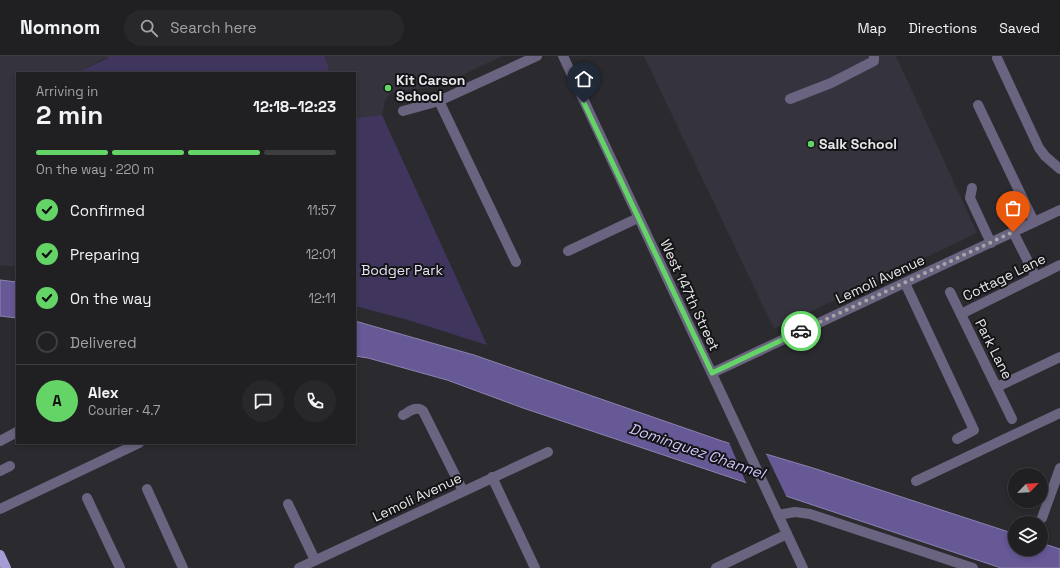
<!DOCTYPE html>
<html lang="en">
<head>
<meta charset="utf-8">
<style>
  body { margin:0; font-family:"Space Grotesk",sans-serif; background:#28282b; color:#f1f3f6; height:100vh; display:flex; flex-direction:column; font-size:15px; white-space:nowrap }
  * { box-sizing:border-box; margin:0 }
  p { font-size:13px; color:#a2a3a6 }
  .icon { flex:none; width:22px; height:22px; fill:none; stroke:currentColor; stroke-width:2; stroke-linecap:round; stroke-linejoin:round }
  .map { position:relative; flex:1; overflow:hidden }
  .side { position:absolute; left:16px; top:16px; width:340px; height:372px; display:flex; flex-direction:column; background:#202023; border-radius:0px; box-shadow:0 2px 6px #0003,0 0 0 1px #3d3e41 }
  .side>* { flex:none }
  .needle { width:26px; rotate:65deg }
  .fabs { position:absolute; left:1008px; top:412px; display:grid; gap:8px }
  .fabs a { display:grid; place-items:center; width:40px; height:40px; border-radius:50%; background:#202023; box-shadow:0 2px 6px #0003,0 0 0 1px #3d3e41; font-size:20px }
  .pin { position:absolute; display:grid; place-items:center; width:34px; height:34px; color:#fff; margin:-41px -17px; border-radius:50% 50% 50% 0; rotate:-45deg; box-shadow:0 0 4px #0007 }
  .pin .icon { rotate:45deg }
  .courier { position:absolute; display:grid; place-items:center; width:40px; height:40px; margin:-20px; border:3px solid #65d467; border-radius:50%; background:#fff; color:#222; box-shadow:0 1px 5px #0007 }
  .head em { font-style:normal; font-weight:700 }
  .head div { display:flex; flex-direction:column-reverse }
  .head { display:flex; align-items:center; justify-content:space-between; height:68px; padding:0 20px }
  h1 { font-size:26px; font-weight:700; line-height:30px }
  .bar { display:grid; grid-template-columns:repeat(4,1fr); gap:6px 4px; align-content:center; height:48px; padding:0 20px }
  .bar i { height:5px; border-radius:3px; background:#3d3e41 }
  .bar .on { background:#65d467 }
  .bar p { grid-column:span 4 }
  .line { display:flex; align-items:center; gap:10px; padding:0 20px; border-top:1px solid #3d3e41 }
  .line div { flex:1 }
  .round { display:grid; place-items:center; flex:none; width:42px; height:42px; border-radius:21px; background:#28282b }
  ol { padding:0 20px; list-style:none }
  li { display:flex; align-items:center; gap:12px; height:44px }
  li p { margin-inline-start:auto }
  li .icon { padding:4px; border-radius:50%; background:#65d467; color:#111; stroke-width:4 }
  li:last-child { color:#a2a3a6 }
  li i { width:22px; height:22px; border:2px solid #3d3e41; border-radius:50% }
  header { display:flex; align-items:center; gap:24px; box-sizing:border-box; height:56px; padding:0 20px; background:#202023; border-bottom:1px solid #3d3e41 }
  header strong { font-size:19px }
  nav { display:flex; gap:22px; margin-inline-start:auto; font-size:14px }
  .search { width:280px; height:36px; background:#28282b; display:flex; align-items:center; gap:10px; box-sizing:border-box; padding:0 14px; border-radius:22px; color:#a2a3a6; font-size:15px }
  .map>svg:first-child { display:block }
</style>
</head>
<body>
<header>
<strong>Nomnom</strong>
<div class="search"><svg class="icon" aria-label="search" viewBox="0 0 24 24"><circle cx="10" cy="10" r="6"/><path d="M15 15l6 6"/></svg>Search here</div>
<nav><a>Map</a><a>Directions</a><a>Saved</a></nav>
</header>
<div class="map">
<svg width="1060" height="512" viewBox="0 0 1060 512">
  <rect width="100%" height="100%" fill="#2b2b2f"/>
  <g fill="#35333d">
    <polygon points="0,0 108,0 108,1 76,17 17,17 17,211 0,209"/>
    <polygon points="325,0 502,0 444,28 435,31 399,35 390,38 385,44 382,59 355,62 355,17 330,17"/>
    <polygon points="644,0 896,0 977,177 774,273"/>
  </g>
  <g fill="#40365d">
    <polygon points="108,0 325,0 330,17 76,17 108,2"/>
    <polygon points="382,59 487,289 405,263 355,250 355,62"/>
  </g>
  <g fill="#675896" stroke="#8d83af">
    <polygon points="0,224 17,226 17,262 0,260"/>
    <polygon points="355,265 474,299 722,385 813,412 1015,478 1015,493 1041,493 1041,487 1060,493 1060,512 1001,512 523,352 447,324 368,302 355,300"/>
  </g>
  <polygon fill="#2b2b2f" points="728,384 765,396 787,442 747,429"/>
  <g fill="none" stroke-linecap="round" stroke-linejoin="round">
    <g stroke="#6a6480" stroke-width="10">
      <polyline points="563,0 803,512"/>
      <polyline points="997,2 1039,92 1045,100 1060,113"/>
      <polyline points="790,43 831,27 874,5 874,0"/>
      <polyline points="439,45 516,206"/>
      <polyline points="978,49 1034,166"/>
      <polyline points="403,55 439,45 537,0"/>
      <polyline points="972,132 970,142 991,187"/>
      <polyline points="1013,176 1036,221"/>
      <polyline points="568,195 638,162"/>
      <polyline points="905,227 974,374 957,383"/>
      <polyline points="950,236 1012,363"/>
      <polyline points="961,258 1060,209"/>
      <polyline points="712,317 1060,154"/>
      <polyline points="997,331 1060,301"/>
      <path d="M403,359C409,356 417,349 423,355L463,435"/>
      <polyline points="0,385 17,376"/>
      <polyline points="0,415 10,410"/>
      <polyline points="492,421 535,512"/>
      <polyline points="916,425 1060,357"/>
      <polyline points="147,433 183,512"/>
      <polyline points="87,442 120,512"/>
      <polyline points="288,448 315,504"/>
      <polyline points="0,453 139,387"/>
      <polyline points="778,459 795,456 810,458 973,512"/>
      <polyline points="1042,462 1060,412"/>
      <polyline points="299,512 548,396"/>
      <polyline points="716,512 787,478"/>
    </g>
    <polyline stroke="#a89cd5" stroke-width="10" points="0,499 6,512"/>
  </g>
  <g fill="none" stroke-linecap="round" stroke-linejoin="round">
    <polyline stroke="#a5a5a8" stroke-width="4" stroke-dasharray="0 7.2" points="801,275 1013,176"/>
    <polyline stroke="#65d467" stroke-width="5" points="584,47 712,317 801,275"/>
  </g>
  <g fill="#65d467" stroke="#141416" stroke-width="1.5">
    <circle cx="388" cy="32" r="4"/>
    <circle cx="811" cy="88" r="4"/>
  </g>
  <g text-anchor="middle" stroke-width="4" stroke-linejoin="round" paint-order="stroke">
    <g font-size="14" font-weight="bold" fill="#e7e6e9" stroke="#141416" text-anchor="start">
      <text x="396" y="29">Kit Carson<tspan x="396" dy="16">School</tspan></text>
      <text x="819" y="93">Salk School</text>
    </g>
    <g font-size="14" fill="#e5e1f4" stroke="#141416">
      <text x="402" y="219">Bodger Park</text>
    </g>
    <g font-size="14" fill="#e7e6e9" stroke="#141416">
      <text transform="translate(1004 221) rotate(-26)" y="5">Cottage Lane</text>
      <text transform="translate(880 223) rotate(-25)" y="5">Lemoli Avenue</text>
      <text transform="translate(690 239) rotate(65)" y="5">West 147th Street</text>
      <text transform="translate(994 293) rotate(63)" y="5">Park Lane</text>
      <text transform="translate(417 441) rotate(-25)" y="5">Lemoli Avenue</text>
    </g>
    <g font-size="15" font-style="italic" fill="#d0c5fc" stroke="#141416">
      <text transform="translate(697 395) rotate(19)" y="5">Dominguez Channel</text>
    </g>
  </g>
</svg>
<div class="fabs">
<a><svg class="needle" viewBox="-14 -14 28 28"><path d="M0-13l5 13h-10z" fill="#e53935"/><path d="M0 13l5-13h-10z" fill="#a2a3a6"/></svg></a>
<a><svg class="icon" aria-label="layers" viewBox="0 0 24 24"><path d="M12 4l9 5-9 5-9-5zM3 14l9 5 9-5"/></svg></a>
</div>
<div class="pin" style="left:1013px;top:176px;background:#ea580c"><svg class="icon" aria-label="bag" viewBox="0 0 24 24"><path d="M5 8h14l-1 12H6zM9 8a3 3 0 0 1 6 0"/></svg></div>
<div class="pin" style="left:584px;top:47px;background:#1f2937"><svg class="icon" aria-label="home" viewBox="0 0 24 24"><path d="M3 11l9-7 9 7M6 9v11h12V9"/></svg></div>
<div class="courier" style="left:801px;top:275px"><svg class="icon" aria-label="car" viewBox="0 0 24 24"><path d="M5 17H2v-5l4-1 3-4h7l3 4 3 1v5h-3M9 17h6M6 11h13"/><circle cx="7" cy="17" r="2"/><circle cx="17" cy="17" r="2"/></svg></div>
<section class="side">
<div class="head"><div><h1>2 min</h1><p>Arriving in</p></div><em>12:18–12:23</em></div>
<div class="bar"><i class="on"></i><i class="on"></i><i class="on"></i><i></i><p>On the way · 220 m</p></div>
<ol>
<li><svg class="icon" aria-label="check" viewBox="0 0 24 24"><path d="M5 12l5 5 9-10"/></svg>Confirmed<p>11:57</p></li>
<li><svg class="icon" aria-label="check" viewBox="0 0 24 24"><path d="M5 12l5 5 9-10"/></svg>Preparing<p>12:01</p></li>
<li><svg class="icon" aria-label="check" viewBox="0 0 24 24"><path d="M5 12l5 5 9-10"/></svg>On the way<p>12:11</p></li>
<li><i></i>Delivered</li>
</ol>
<div class="line" style="height:72px"><b class="round" style="background:#65d467;color:#111">A</b><div><b>Alex</b><p>Courier · 4.7</p></div><a class="round"><svg class="icon" aria-label="chat" viewBox="0 0 24 24"><path d="M4 5h16v11H9l-5 4z"/></svg></a><a class="round"><svg class="icon" aria-label="phone" viewBox="0 0 24 24"><path d="M5 4h4l2 5-3 2q2 4 5 5l2-3 5 2v4C11 20 4 13 5 4z"/></svg></a></div>
</section>
</div>
</body>
</html>
